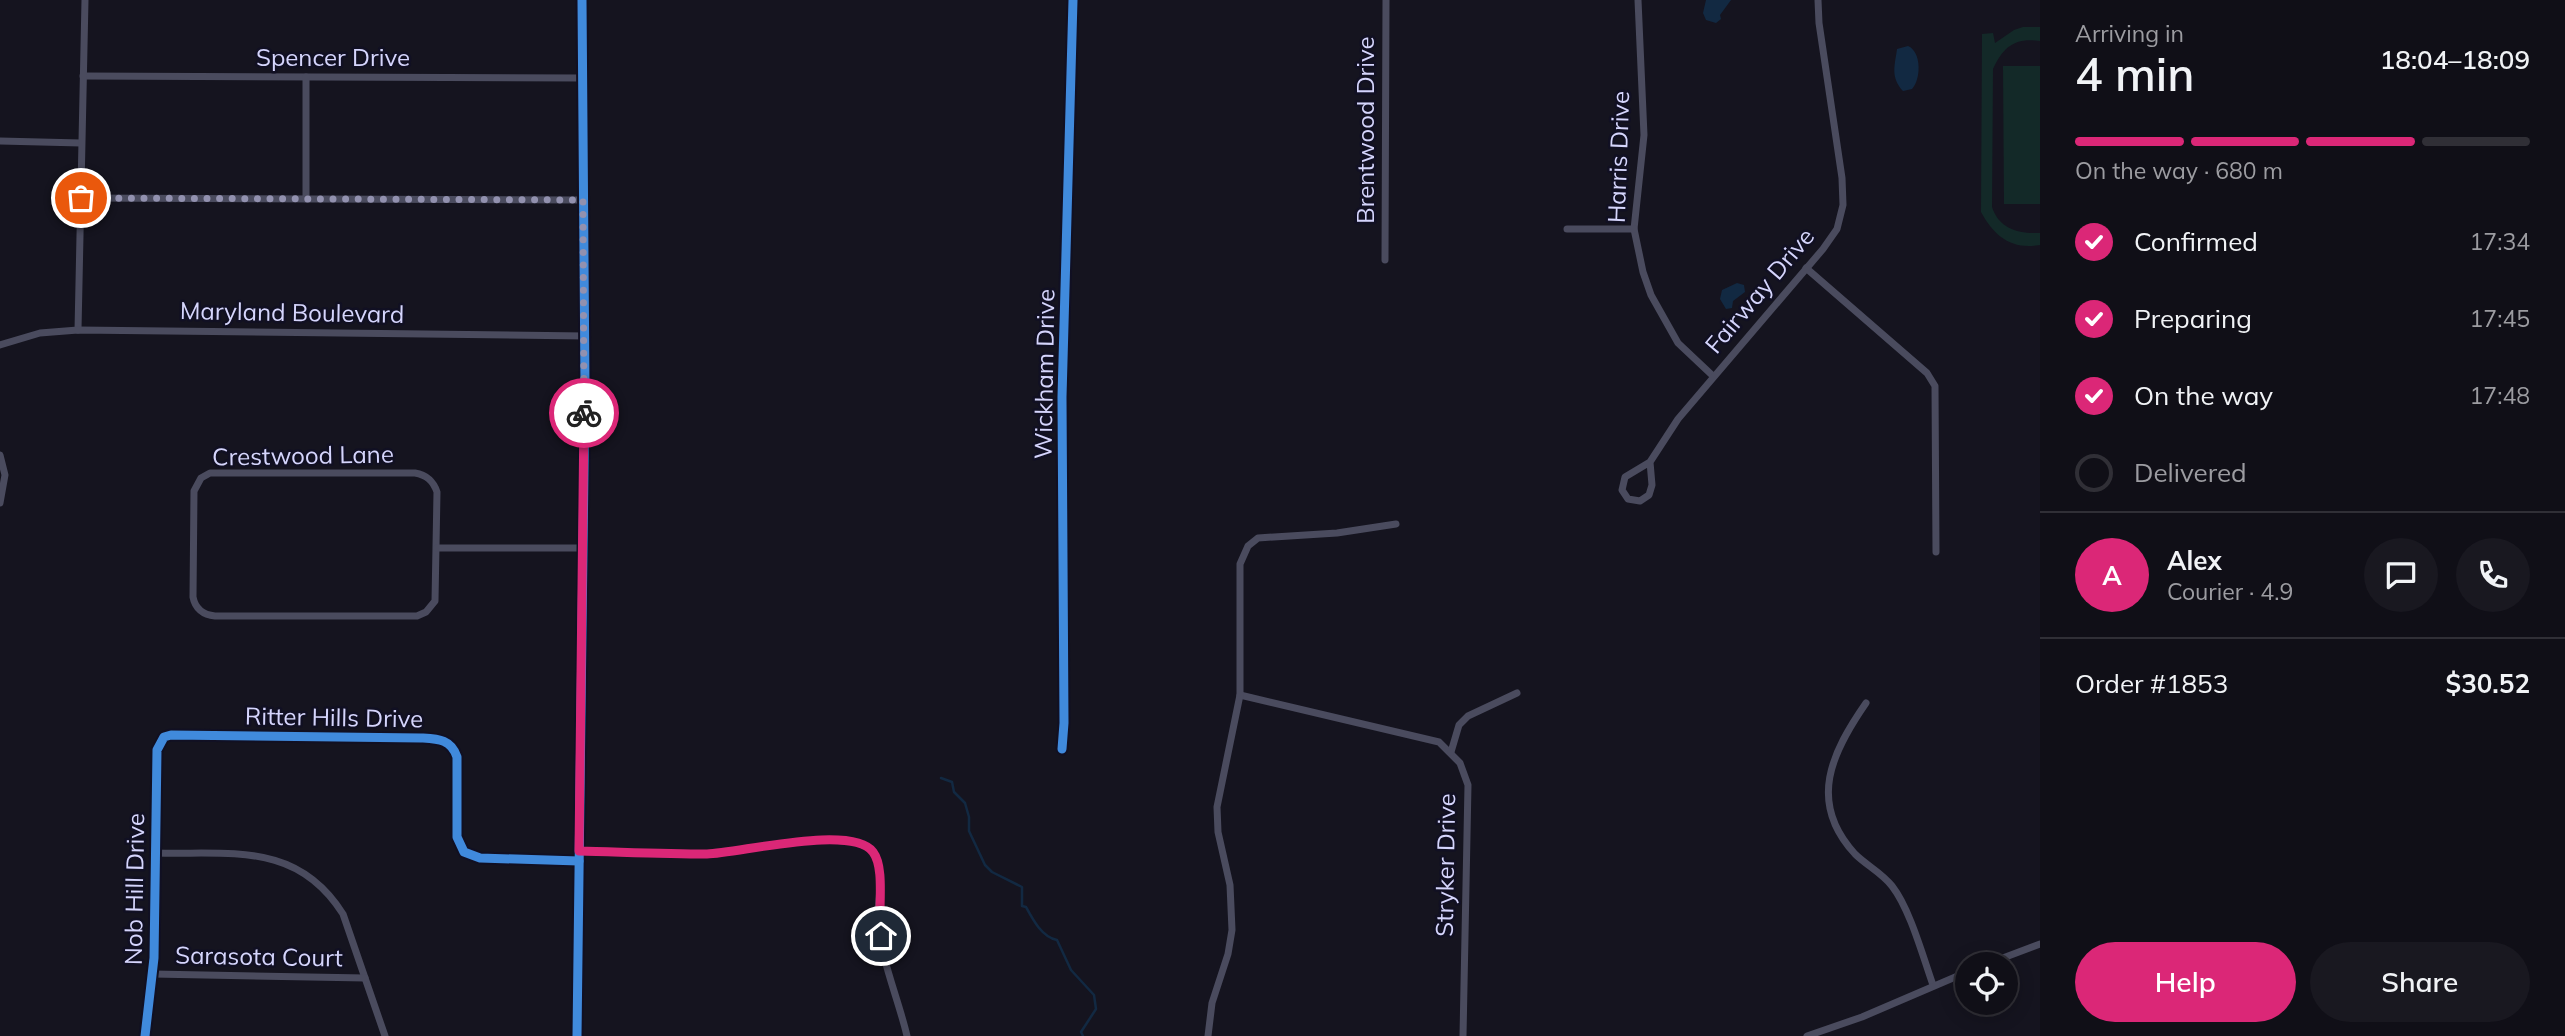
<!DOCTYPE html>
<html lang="en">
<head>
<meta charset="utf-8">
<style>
  body { margin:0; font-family:Mulish,sans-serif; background:#191820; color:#f1f3f6; height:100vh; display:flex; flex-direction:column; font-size:26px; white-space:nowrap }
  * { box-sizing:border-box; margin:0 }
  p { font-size:23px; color:#9c9ca1 }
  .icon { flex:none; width:38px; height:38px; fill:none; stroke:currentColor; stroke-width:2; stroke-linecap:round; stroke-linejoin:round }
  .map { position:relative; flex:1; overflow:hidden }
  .details { display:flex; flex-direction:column; background:#100f17; width:525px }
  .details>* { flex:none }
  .fabs { position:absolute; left:1955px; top:952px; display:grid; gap:14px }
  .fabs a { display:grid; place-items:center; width:63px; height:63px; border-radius:50%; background:#100f17; box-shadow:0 4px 18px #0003,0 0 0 2px #302f36; font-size:35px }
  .pin { position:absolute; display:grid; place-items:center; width:60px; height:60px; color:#fff; margin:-30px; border:4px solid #fff; border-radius:50%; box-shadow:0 2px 7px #0007 }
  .courier { position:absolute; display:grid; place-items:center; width:70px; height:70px; margin:-35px; border:5px solid #db2777; border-radius:50%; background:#fff; color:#222; box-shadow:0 2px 9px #0007 }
  .headline em { font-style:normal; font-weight:600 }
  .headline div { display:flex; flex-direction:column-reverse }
  .headline { display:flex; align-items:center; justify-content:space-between; height:119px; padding:0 35px }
  h1 { font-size:46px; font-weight:600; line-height:52px }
  .bar { display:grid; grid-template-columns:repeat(4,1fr); gap:10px 7px; align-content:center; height:84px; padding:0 35px }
  .bar i { height:9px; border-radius:5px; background:#302f36 }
  .bar .selected { background:#db2777 }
  .bar p { grid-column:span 4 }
  .line { display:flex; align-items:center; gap:18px; padding:0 35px; border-top:2px solid #302f36 }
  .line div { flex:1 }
  .round { display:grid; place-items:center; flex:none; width:74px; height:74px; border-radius:37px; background:#191820 }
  ol { padding:0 35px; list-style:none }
  li { display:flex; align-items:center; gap:21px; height:77px }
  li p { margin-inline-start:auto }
  li .icon { padding:7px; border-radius:50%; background:#db2777; color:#fff; stroke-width:4 }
  li:last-child { color:#9c9ca1 }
  li i { width:38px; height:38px; border:4px solid #302f36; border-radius:50% }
  .button { display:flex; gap:14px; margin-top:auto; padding:14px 35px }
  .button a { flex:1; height:80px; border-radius:42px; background:#db2777; color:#fff; font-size:28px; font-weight:600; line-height:80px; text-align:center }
  .button a+a { background:#191820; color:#f1f3f6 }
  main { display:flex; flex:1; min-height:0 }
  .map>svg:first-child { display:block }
</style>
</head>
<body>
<main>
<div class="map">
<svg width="2040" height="1036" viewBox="0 0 2040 1036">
  <rect width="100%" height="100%" fill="#15141f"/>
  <g fill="#132928">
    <path d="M2023,27H2040V41C2015,37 2003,47 1993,69L1992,207C1999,229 2019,234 2040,233V245C2011,250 1994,236 1981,212L1982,34L1993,33L1995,43L2014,30Z"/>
    <polygon points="2003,66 2040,66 2040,204 2004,204"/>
  </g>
  <g fill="#122942">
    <polygon points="1706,0 1731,0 1720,15 1721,19 1716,23 1706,20 1703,13"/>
    <path d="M1908,46C1922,52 1921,80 1912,89L1903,91C1890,77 1895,65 1897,49Z"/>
    <polygon points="1737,283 1744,285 1745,292 1733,301 1732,308 1726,309 1720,299 1722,290"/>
  </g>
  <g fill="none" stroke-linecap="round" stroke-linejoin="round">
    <path stroke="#122942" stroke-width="2.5" d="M941,778L952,782L954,792L965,803L969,817V831L985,865L992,872L1022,887V906L1026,907C1033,920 1042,937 1057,940L1071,970L1094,995L1096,1009L1081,1032L1083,1036"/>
    <g stroke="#4a4b5e" stroke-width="7">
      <polyline points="1638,0 1644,135 1634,229 1643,272 1651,295 1678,343 1713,376"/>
      <polyline points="83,76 582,78"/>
      <polyline points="0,141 81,143"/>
      <polyline points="81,198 583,200"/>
      <polyline points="306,199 306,77"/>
      <polyline points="1567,229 1634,229"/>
      <polyline points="1385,260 1386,0"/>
      <polyline points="1806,268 1927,373 1935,386 1936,552"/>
      <polyline points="78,330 85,0"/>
      <polyline points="0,345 40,333 78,330 585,336"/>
      <polyline points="0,455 5,475 0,503"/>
      <polyline points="1650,462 1652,485 1649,495 1640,501 1628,499 1622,490 1625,477 1650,462 1678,419 1823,249 1837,229 1843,205 1842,178 1819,23 1818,0"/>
      <path d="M210,473H415C426,475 433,480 437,492L435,601L426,612L417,616H215C203,615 195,608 193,597L194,491L201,478Z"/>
      <polyline points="437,548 583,548"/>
      <polyline points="1240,695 1439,742 1460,763 1468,785 1463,1036"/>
      <path d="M1866,703C1832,752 1807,802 1855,854C1866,865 1882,873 1892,886C1910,909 1923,957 1933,985"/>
      <polyline points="1062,749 1064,723 1062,397 1073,0"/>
      <polyline points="1451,752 1459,725 1468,716 1517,693"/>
      <path d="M579,851C621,852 665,855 707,854C740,853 854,824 874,853C885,870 878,898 878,916C879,956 898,997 907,1036"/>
      <path d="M156,853C231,855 297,841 343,914L385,1036"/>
      <polyline points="1987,964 2040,944"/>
      <polyline points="153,974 365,978"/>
      <path d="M145,1036L154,958L157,750L164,737L171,735L421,738C438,739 451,739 457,757V837L464,852L480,858L579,861"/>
      <polyline points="1208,1036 1212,1003 1228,954 1232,930 1230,885 1218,832 1217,807 1240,695 1240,564 1248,546 1258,538 1337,533 1396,524"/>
      <polyline points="1807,1036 1862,1017 1967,972"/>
    </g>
    <polyline stroke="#4d4f65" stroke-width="10" points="577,1036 585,387 582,0"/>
    <g stroke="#111023" stroke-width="13">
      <g id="cycleway">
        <polyline points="1062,749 1064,723 1062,397 1073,0"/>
        <path d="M145,1036L154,958L157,750L164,737L171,735L421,738C438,739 451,739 457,757V837L464,852L480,858L579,861"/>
        <polyline points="577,1036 585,387 582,0"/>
      </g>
    </g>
    <use href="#cycleway" stroke="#408adc" stroke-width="9"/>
  </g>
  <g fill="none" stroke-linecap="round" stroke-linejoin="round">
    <polyline stroke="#9291af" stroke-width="7" stroke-dasharray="0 12.6" points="81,198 583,200 584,413"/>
    <path stroke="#db2777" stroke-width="9" d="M584,413L579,851C621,852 664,854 707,854C740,853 852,824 873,852C886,869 877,913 881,936"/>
  </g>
  <g text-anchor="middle" stroke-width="5" stroke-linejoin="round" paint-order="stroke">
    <g font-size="24" fill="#d5d5fc" stroke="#111023">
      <text x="333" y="66">Spencer Drive</text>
      <text transform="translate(1366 130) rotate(-90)" y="8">Brentwood Drive</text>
      <text transform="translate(1619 157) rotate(-88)" y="8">Harris Drive</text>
      <text transform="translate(1760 291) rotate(-50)" y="8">Fairway Drive</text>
      <text transform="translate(292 313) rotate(1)" y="8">Maryland Boulevard</text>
      <text transform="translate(1045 374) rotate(-89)" y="8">Wickham Drive</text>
      <text transform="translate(303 456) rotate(-1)" y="8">Crestwood Lane</text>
      <text transform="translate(334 718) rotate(1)" y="8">Ritter Hills Drive</text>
      <text transform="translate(1446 865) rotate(-89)" y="8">Stryker Drive</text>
      <text transform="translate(135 889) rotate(-89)" y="8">Nob Hill Drive</text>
      <text transform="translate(259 957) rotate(1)" y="8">Sarasota Court</text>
    </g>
  </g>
</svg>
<div class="fabs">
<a><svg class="icon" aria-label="locate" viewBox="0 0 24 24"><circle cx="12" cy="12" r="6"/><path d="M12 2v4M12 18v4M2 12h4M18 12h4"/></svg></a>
</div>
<div class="pin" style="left:81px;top:198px;background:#ea580c"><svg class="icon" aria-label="bag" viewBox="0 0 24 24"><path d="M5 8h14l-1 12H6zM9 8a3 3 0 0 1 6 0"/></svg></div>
<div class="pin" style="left:881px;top:936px;background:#1f2937"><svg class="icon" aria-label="home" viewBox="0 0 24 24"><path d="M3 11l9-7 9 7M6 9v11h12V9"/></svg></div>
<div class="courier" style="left:584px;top:413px"><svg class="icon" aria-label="bike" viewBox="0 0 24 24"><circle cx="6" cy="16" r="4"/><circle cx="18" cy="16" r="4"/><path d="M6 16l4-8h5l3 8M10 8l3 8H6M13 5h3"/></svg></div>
</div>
<section class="details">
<div class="headline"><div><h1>4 min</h1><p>Arriving in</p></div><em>18:04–18:09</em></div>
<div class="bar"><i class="selected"></i><i class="selected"></i><i class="selected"></i><i></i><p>On the way · 680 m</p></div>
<ol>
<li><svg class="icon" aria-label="check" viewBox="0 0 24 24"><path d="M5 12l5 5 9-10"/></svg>Confirmed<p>17:34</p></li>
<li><svg class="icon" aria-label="check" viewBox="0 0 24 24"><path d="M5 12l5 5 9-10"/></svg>Preparing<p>17:45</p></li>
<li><svg class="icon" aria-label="check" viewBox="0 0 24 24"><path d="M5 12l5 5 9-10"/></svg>On the way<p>17:48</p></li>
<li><i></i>Delivered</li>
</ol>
<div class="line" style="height:126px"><b class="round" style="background:#db2777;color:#fff">A</b><div><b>Alex</b><p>Courier · 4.9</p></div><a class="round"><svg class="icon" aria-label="chat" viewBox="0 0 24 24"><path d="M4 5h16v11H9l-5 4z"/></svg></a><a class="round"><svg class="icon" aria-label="phone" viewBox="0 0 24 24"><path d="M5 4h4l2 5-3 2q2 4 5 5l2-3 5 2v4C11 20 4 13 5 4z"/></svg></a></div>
<div class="line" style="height:91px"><div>Order #1853</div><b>$30.52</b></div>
<div class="button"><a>Help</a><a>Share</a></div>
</section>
</main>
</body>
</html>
